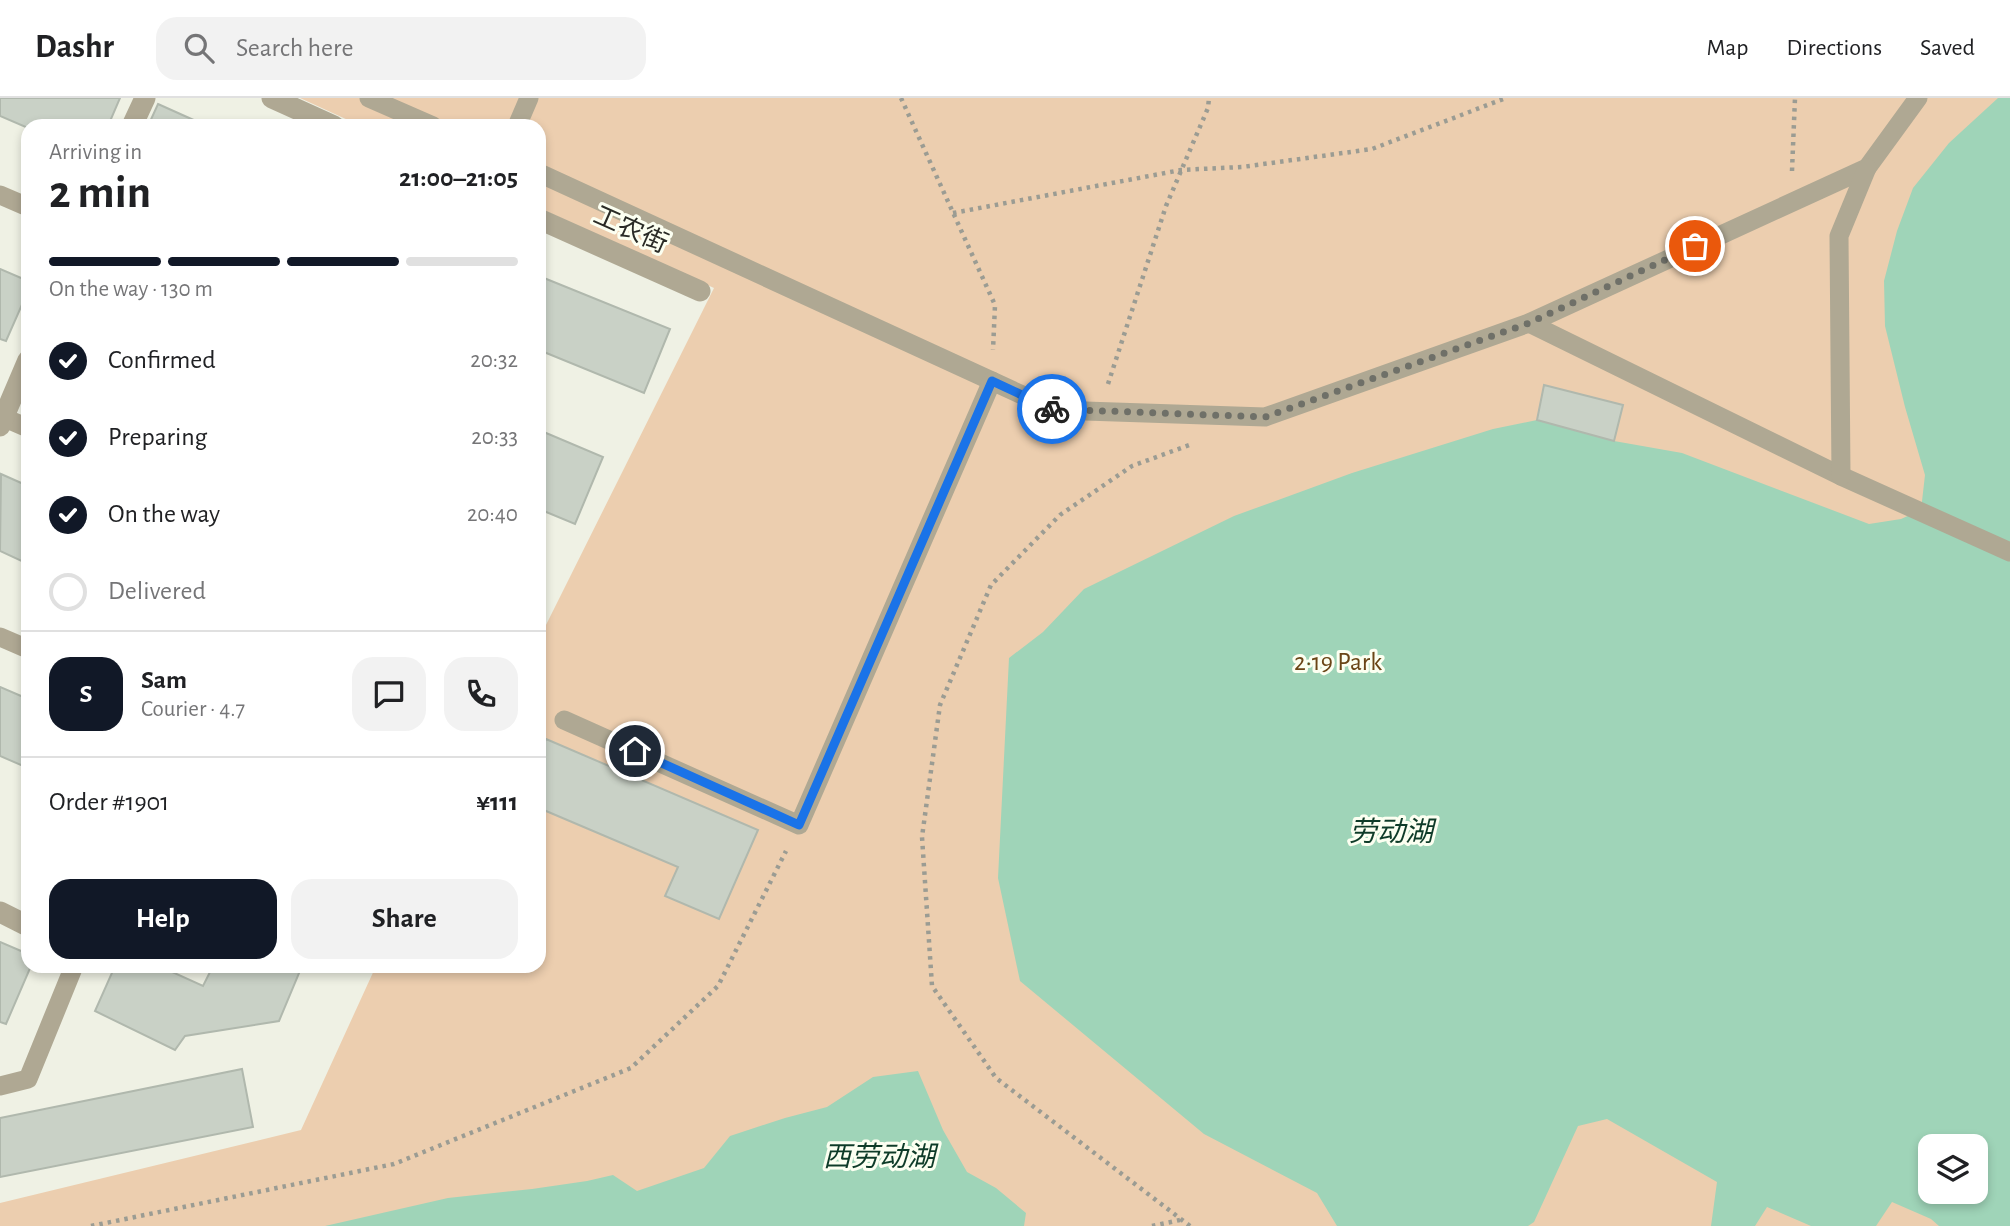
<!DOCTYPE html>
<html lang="en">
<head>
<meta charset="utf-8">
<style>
  body { margin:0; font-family:"Alegreya Sans","Noto Sans SC",sans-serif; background:#f2f2f2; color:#202124; height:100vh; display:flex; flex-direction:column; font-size:26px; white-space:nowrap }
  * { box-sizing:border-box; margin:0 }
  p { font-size:23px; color:#757577 }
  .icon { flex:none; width:38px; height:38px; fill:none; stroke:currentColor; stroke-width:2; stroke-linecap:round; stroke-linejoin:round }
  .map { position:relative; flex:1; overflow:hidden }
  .sheet { position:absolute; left:21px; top:21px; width:525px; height:854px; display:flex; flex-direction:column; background:#fff; border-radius:21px; box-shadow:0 4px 10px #0003 }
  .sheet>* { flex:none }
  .fabs { position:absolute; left:1918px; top:1036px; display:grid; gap:14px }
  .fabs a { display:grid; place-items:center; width:70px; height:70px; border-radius:14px; background:#fff; box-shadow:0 4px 10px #0003; font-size:35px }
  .pin { position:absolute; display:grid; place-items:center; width:60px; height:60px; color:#fff; margin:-30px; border:4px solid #fff; border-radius:50%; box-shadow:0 2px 7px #0007 }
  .courier { position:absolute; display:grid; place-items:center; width:70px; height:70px; margin:-35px; border:5px solid #1a73e8; border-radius:50%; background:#fff; color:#222; box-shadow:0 2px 9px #0007 }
  .summary em { font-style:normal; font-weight:700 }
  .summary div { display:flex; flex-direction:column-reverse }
  .summary { display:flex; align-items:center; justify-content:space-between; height:119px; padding:0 28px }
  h1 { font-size:46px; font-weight:700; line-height:52px }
  .bar { display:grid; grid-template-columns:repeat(4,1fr); gap:10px 7px; align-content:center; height:84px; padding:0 28px }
  .bar i { height:9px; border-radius:5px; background:#e0e0e0 }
  .bar .selected { background:#111827 }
  .bar p { grid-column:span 4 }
  .line { display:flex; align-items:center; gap:18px; padding:0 28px; border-top:2px solid #e0e0e0 }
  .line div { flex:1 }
  .round { display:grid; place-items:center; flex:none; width:74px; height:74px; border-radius:21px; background:#f2f2f2 }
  ol { padding:0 28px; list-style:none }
  li { display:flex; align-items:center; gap:21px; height:77px }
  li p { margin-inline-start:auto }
  li .icon { padding:7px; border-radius:50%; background:#111827; color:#fff; stroke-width:4 }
  li:last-child { color:#757577 }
  li i { width:38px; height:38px; border:4px solid #e0e0e0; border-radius:50% }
  .cta { display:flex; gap:14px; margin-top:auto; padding:14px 28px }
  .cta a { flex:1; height:80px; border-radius:21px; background:#111827; color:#fff; font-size:28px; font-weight:700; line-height:80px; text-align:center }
  .cta a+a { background:#f2f2f2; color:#202124 }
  header { display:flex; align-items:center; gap:42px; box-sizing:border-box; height:98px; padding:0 35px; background:#fff; border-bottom:2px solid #e0e0e0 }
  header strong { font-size:33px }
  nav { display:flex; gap:38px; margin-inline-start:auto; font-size:24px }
  .search { width:490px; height:63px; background:#f2f2f2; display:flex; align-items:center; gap:18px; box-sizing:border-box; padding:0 24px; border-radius:21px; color:#757577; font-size:26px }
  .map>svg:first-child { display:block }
</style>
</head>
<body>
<header>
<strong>Dashr</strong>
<div class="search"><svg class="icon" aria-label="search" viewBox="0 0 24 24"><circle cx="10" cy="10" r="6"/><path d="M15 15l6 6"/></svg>Search here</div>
<nav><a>Map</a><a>Directions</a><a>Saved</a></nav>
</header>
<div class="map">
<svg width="2010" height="1128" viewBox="0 0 2010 1128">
  <rect width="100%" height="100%" fill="#eff1e4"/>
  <path fill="#ecceaf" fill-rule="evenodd" d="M300,0H2010V1128H0V1105L301,1032L376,868H539V541L714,190L539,110V28H361ZM1930,1048H1976V1094H1930Z"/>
  <g fill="#9fd4b8" fill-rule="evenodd">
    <path d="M1998,0H2010V1128H1939L1931,1121L1892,1104L1876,1128H1811L1767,1109L1755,1128H1711L1717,1084L1607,1021L1578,1028L1534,1124L1528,1128H1337L1317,1095L1204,1036L1020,883L998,780L1009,560L1043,534L1084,491L1234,418L1352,375L1493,331L1537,322L1614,343L1682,355L1869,426L1901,421L1921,412L1925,377L1905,309L1885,228L1884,183L1897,133L1913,90L1949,45ZM1930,1048H1976V1094H1930Z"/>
    <polygon points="918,973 943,1032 967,1074 996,1090 1026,1115 1024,1128 325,1128 448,1100 532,1091 587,1083 613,1077 637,1093 704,1070 730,1038 785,1020 827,1009 873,979"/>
  </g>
  <g fill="#c9d1c6" stroke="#b0b8ad" stroke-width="2">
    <polygon points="0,0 120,0 108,28 28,28 28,30 0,18"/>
    <polygon points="158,6 207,28 148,28"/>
    <polygon points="0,171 28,183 28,193 6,243 0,241"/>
    <polygon points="539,178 670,231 644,295 539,252"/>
    <polygon points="1544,287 1623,307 1614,343 1537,322"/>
    <polygon points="539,332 603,359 575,426 539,411"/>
    <polygon points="1,376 28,388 28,466 0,453"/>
    <polygon points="0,589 28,601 28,670 0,658"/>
    <polygon points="546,641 758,732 719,821 665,798 678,769 539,710 539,657"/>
    <polygon points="0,844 28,856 28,868 31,868 6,926 0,924"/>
    <polygon points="115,868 159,868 203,888 213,868 302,868 279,923 185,938 175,952 95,913"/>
    <polygon points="242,971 253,1029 0,1079 0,1020"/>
  </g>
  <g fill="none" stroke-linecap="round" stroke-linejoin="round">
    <g stroke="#9b9c93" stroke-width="4.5" stroke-dasharray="3.5 5" stroke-linecap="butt">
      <polyline points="901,0 995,207 993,252"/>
      <polyline points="1792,73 1795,0"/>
      <polyline points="953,115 1181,72 1242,69 1372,51 1506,0"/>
      <polyline points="1108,286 1166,108 1208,10 1209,0"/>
      <polyline points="91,1128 394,1066 631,970 718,888 786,753"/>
      <polyline points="1152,1128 1180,1122"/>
      <polyline points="1190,1128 996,980 932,888 922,739 940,607 991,487 1060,417 1132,368 1192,346"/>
    </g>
    <g stroke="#afa893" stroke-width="19">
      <polyline points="369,0 433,28"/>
      <polyline points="517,28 529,0"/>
      <polyline points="539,75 1055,312 1265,319 1529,225 1867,70 1918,0"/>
      <polyline points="0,97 28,109"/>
      <polyline points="1529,225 1841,378 2010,454"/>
      <polyline points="0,318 28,330"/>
      <polyline points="1841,378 1839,138 1867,70"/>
      <polyline points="0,539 28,551"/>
      <polyline points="564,622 799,727 992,283"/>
      <polyline points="0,988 28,981 74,868"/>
    </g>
    <g stroke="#afa893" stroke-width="21">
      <polyline points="272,0 334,28"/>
      <polyline points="132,28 145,0"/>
      <polyline points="539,121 700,193"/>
      <polyline points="0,328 28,262"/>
      <polyline points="0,814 28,828"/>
    </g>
  </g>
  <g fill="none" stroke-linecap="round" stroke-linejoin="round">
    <polyline stroke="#6f7068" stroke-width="7" stroke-dasharray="0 12.6" points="1052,311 1265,319 1529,225 1695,148"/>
    <polyline stroke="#1a73e8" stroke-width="9" points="635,653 799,727 992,283 1052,311"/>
  </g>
  <g text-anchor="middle" stroke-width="6" stroke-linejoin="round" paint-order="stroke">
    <g font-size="26" fill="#2a2b26" stroke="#fcfff1">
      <text transform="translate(631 131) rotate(24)" y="9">工农街</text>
    </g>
    <g font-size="26" fill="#6a4516" stroke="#fcfff1">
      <text x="1338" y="572">2·19 Park</text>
    </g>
    <g font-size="28" font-style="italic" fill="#0e3b28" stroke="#fcfff1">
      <text x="1391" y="743">劳动湖</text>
      <text x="879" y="1068">西劳动湖</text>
    </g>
  </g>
</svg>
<div class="fabs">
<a><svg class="icon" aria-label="layers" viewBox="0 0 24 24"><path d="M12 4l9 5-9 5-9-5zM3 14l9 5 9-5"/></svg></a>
</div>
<div class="pin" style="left:1695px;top:148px;background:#ea580c"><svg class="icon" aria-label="bag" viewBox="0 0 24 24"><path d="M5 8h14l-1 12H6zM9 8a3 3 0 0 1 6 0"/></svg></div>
<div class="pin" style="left:635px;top:653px;background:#1f2937"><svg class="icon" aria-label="home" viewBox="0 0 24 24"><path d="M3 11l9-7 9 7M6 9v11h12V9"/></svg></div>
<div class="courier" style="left:1052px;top:311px"><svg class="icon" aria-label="bike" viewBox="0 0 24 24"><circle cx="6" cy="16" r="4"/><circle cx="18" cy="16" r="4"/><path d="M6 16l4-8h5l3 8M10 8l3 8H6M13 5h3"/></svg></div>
<section class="sheet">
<div class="summary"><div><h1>2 min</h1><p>Arriving in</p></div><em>21:00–21:05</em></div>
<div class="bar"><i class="selected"></i><i class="selected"></i><i class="selected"></i><i></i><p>On the way · 130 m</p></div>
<ol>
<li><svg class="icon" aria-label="check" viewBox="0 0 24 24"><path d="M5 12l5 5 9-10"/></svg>Confirmed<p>20:32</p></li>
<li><svg class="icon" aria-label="check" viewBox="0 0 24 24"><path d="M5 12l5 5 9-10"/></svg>Preparing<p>20:33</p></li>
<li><svg class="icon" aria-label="check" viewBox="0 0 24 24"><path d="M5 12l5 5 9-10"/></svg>On the way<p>20:40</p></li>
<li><i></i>Delivered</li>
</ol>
<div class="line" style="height:126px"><b class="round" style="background:#111827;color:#fff">S</b><div><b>Sam</b><p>Courier · 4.7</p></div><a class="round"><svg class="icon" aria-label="chat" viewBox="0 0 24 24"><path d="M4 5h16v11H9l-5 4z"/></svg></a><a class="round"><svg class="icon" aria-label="phone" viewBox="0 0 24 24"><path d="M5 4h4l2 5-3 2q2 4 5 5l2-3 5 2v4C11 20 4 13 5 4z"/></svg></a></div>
<div class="line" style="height:91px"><div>Order #1901</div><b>¥111</b></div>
<div class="cta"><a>Help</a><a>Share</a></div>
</section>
</div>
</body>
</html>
